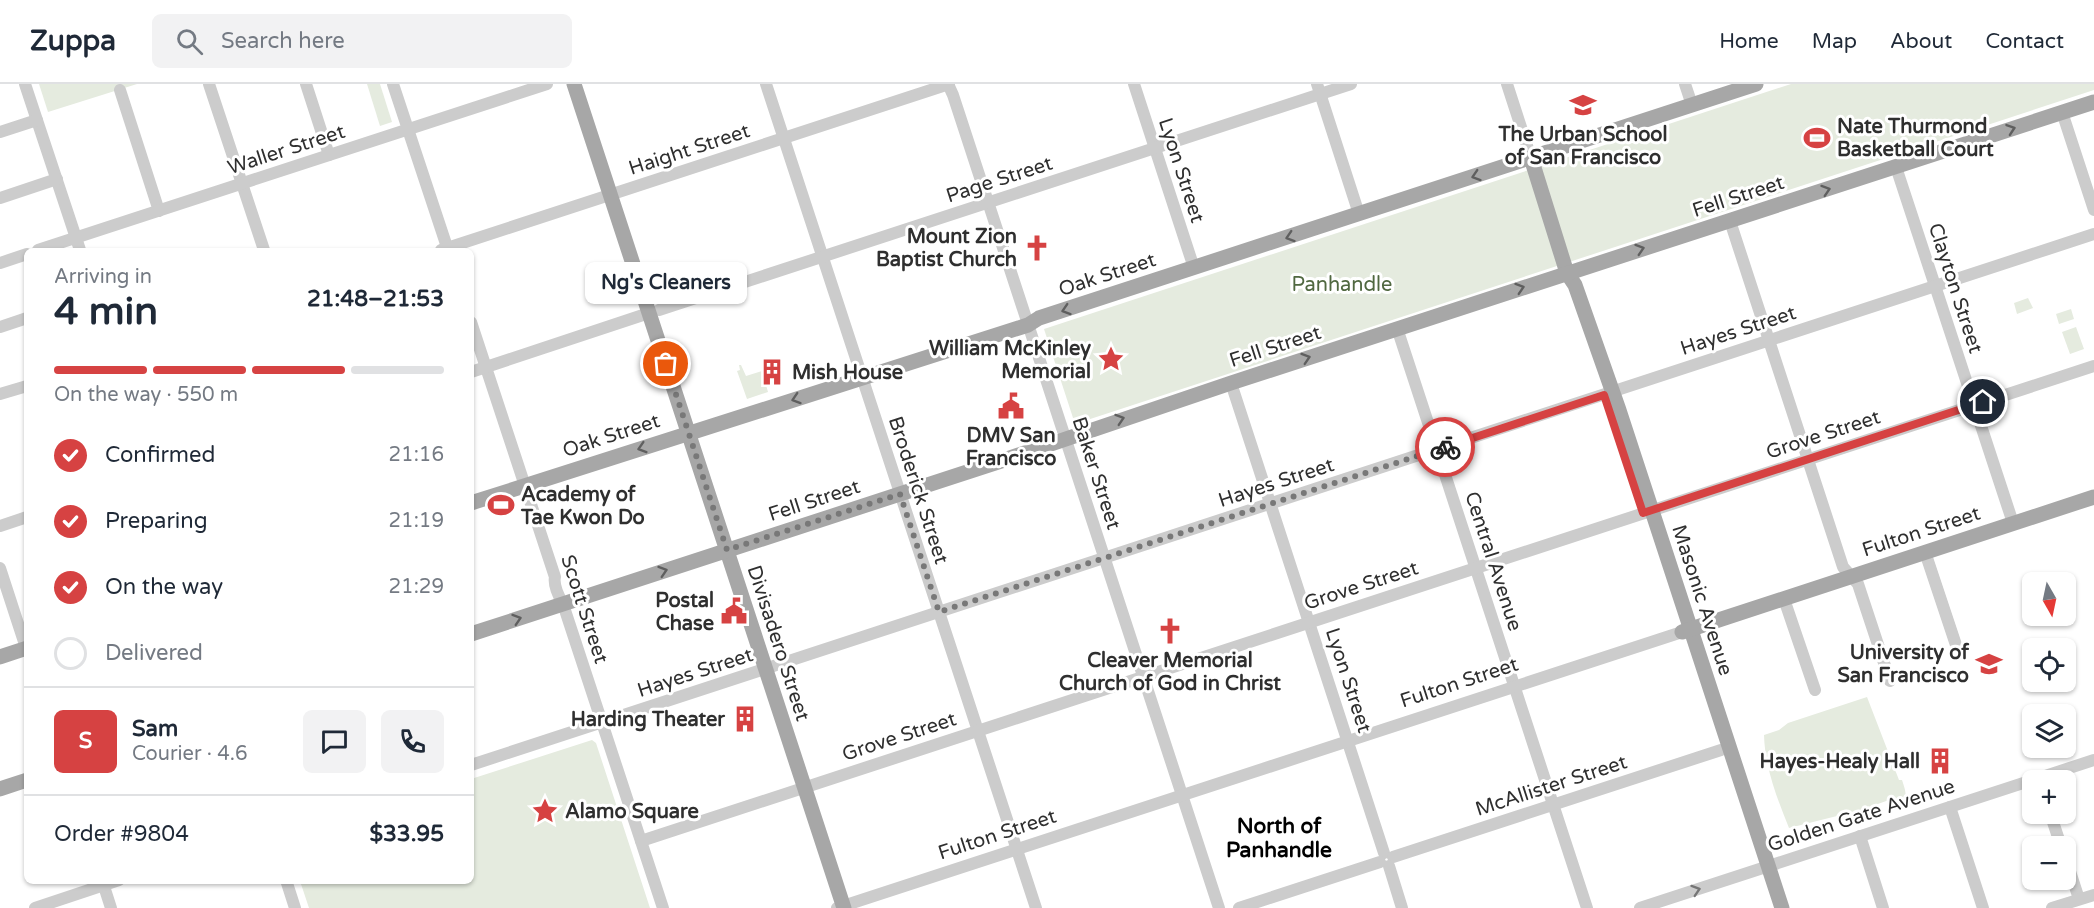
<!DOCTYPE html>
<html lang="en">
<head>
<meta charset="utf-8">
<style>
  body { margin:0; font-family:"Varela Round",sans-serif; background:#f2f2f3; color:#1f2937; height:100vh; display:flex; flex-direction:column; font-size:22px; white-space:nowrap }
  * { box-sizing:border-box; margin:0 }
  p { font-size:20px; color:#747a83 }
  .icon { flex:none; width:33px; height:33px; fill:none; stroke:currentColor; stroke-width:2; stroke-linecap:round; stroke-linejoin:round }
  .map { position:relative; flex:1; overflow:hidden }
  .side { position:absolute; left:24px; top:164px; width:450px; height:636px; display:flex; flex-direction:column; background:#fff; border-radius:9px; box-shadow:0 2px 4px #0004 }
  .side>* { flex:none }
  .needle { width:39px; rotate:171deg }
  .controls { position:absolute; left:2022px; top:488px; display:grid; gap:12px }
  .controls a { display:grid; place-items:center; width:54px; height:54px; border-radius:9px; background:#fff; box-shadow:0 2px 4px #0004; font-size:30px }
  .pin { position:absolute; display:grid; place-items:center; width:51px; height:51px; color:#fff; margin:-26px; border:3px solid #fff; border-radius:50%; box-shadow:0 2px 6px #0007 }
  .courier { position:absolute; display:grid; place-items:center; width:60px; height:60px; margin:-30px; border:4px solid #d64242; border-radius:50%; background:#fff; color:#222; box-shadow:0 2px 8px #0007 }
  .bubble { position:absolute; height:42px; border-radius:9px; background:#fff; box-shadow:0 2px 4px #0004; font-size:20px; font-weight:700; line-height:42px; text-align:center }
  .overview em { font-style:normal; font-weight:700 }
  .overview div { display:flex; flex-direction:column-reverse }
  .overview { display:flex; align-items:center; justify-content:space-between; height:102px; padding:0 30px }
  h1 { font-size:39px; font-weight:700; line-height:45px }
  .bar { display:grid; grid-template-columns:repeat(4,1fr); gap:9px 6px; align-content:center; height:72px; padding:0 30px }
  .bar i { height:8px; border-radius:4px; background:#e0e1e3 }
  .bar .current { background:#d64242 }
  .bar p { grid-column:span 4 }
  .line { display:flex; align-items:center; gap:15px; padding:0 30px; border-top:2px solid #e0e1e3 }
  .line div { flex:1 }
  .round { display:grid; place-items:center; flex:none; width:63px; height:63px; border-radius:9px; background:#f2f2f3 }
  ol { padding:0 30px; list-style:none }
  li { display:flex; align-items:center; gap:18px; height:66px }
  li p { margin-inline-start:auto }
  li .icon { padding:6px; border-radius:50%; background:#d64242; color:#fff; stroke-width:4 }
  li:last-child { color:#747a83 }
  li i { width:33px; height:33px; border:3px solid #e0e1e3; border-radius:50% }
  header { display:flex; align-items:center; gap:36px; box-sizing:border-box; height:84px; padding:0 30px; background:#fff; border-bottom:2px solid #e0e1e3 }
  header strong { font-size:28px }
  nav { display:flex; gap:33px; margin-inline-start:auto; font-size:21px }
  .search { width:420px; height:54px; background:#f2f2f3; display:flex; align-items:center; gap:15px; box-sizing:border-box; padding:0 21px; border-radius:9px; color:#747a83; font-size:22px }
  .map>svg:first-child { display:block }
</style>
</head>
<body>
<header>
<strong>Zuppa</strong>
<div class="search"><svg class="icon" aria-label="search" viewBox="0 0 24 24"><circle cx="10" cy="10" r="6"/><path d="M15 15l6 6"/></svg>Search here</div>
<nav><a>Home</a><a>Map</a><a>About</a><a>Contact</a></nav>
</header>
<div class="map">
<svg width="2094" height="824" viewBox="0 0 2094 824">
  <rect width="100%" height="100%" fill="#fff"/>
  <g fill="#e5ebdf">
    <polygon points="39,0 137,0 48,28"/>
    <polygon points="367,0 380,0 392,38 380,42"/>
    <polygon points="1791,0 2094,0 2094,6 1075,340 1044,245"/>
    <polygon points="2028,214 2033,224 2017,230 2014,219"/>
    <polygon points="2071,225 2074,235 2059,240 2056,230"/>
    <polygon points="2076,243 2084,265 2070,270 2062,248"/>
    <polygon points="739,281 741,281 746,292 762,287 768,308 747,315 737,287 740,286"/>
    <path d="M1867,613L1899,696H1902C1907,711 1909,716 1892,721L1889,716L1861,726L1789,744C1777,714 1765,684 1764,651L1779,646L1788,639Z"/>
    <polygon points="592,656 596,659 650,824 309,824 300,797 471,796 471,695"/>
  </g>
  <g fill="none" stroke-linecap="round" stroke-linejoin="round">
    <g stroke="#ccc" stroke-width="12">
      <polyline points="25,0 80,166"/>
      <polyline points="209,0 264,166"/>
      <polyline points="306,0 329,71"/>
      <polyline points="393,0 448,166"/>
      <polyline points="766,0 1036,824"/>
      <polyline points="948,0 953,11 1219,824"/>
      <polyline points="1134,0 1194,184"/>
      <polyline points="1317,0 1359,130"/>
      <polyline points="1507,0 1531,74"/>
      <polyline points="1685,0 1692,21"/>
      <polyline points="120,6 159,127"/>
      <polyline points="2062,28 2094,126"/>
      <polyline points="0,48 37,36"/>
      <polyline points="1896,83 2013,439"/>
      <polyline points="0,114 57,95"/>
      <polyline points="1730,137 1843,483 1858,500 1890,597"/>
      <polyline points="38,166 547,0"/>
      <polyline points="441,166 949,0"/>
      <polyline points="0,179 27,170"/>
      <polyline points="659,226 1351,0"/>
      <path d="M471,238L555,493C553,502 559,513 563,520L663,824"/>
      <polyline points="0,243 27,234"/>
      <polyline points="1397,244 1587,824"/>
      <polyline points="471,288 649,229"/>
      <polyline points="1231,299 1384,769"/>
      <polyline points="0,310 27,302"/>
      <polyline points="0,442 27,433"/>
      <polyline points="1925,468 1957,564"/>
      <polyline points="0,484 27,567"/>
      <polyline points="1784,515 1815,606"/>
      <polyline points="471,681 2094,150"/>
      <polyline points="1950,723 1983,824"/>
      <polyline points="2050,729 2061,762"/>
      <polyline points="1860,752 1883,824"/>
      <polyline points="641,757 2094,282"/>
      <polyline points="1393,773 1721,666"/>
      <polyline points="2066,775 2079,815"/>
      <polyline points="1389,782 1402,824"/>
      <polyline points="102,796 111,824"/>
      <polyline points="286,796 295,824"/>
      <polyline points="35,824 119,796"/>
      <polyline points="837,824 1682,548"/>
      <polyline points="1239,824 1380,778"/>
      <polyline points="1640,824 2094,676"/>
      <polyline points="2052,824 2094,811"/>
    </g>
    <g stroke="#a7a7a7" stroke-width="15">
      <polyline points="574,0 844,824"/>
      <polyline points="1531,74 1567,189 1575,201 1619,326 1782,824"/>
      <polyline points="471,419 1028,241 1039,234 1756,0"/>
      <polyline points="1682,548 2094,413"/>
      <polyline points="471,550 1001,377 1231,299 2094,18"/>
      <polyline points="0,573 27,564"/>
      <polyline points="0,705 27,696"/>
    </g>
  </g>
  <defs><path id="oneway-chevron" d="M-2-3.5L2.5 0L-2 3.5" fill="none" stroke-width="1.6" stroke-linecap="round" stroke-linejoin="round" transform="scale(1.5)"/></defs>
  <g stroke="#5f5f5f">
    <use href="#oneway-chevron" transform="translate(2011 45) rotate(-19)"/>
    <use href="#oneway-chevron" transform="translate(1476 92) rotate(162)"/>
    <use href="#oneway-chevron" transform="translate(1826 106) rotate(-18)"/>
    <use href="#oneway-chevron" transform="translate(1290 153) rotate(162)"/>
    <use href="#oneway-chevron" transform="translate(1640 165) rotate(-18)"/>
    <use href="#oneway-chevron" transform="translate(1520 204) rotate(-18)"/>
    <use href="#oneway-chevron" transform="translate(1066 226) rotate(162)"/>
    <use href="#oneway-chevron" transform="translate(1306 274) rotate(-18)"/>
    <use href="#oneway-chevron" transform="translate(796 315) rotate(162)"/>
    <use href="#oneway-chevron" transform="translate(1120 335) rotate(-18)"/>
    <use href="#oneway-chevron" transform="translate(642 364) rotate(163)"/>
    <use href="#oneway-chevron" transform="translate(663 487) rotate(-18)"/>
    <use href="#oneway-chevron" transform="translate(517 535) rotate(-18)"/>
  </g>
  <use stroke="#767676" href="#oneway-chevron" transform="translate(1696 806) rotate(-18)"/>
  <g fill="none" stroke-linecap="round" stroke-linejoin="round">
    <polyline stroke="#787878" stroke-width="6" stroke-dasharray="0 10.8" points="666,280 727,466 900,410 939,528 1445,363"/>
    <polyline stroke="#d64242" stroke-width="8" points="1445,363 1604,311 1643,429 1983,318"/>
  </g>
  <defs>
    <g id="school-bare" transform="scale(2.07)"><path d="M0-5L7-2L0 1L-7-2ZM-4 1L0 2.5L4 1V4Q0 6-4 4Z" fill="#d64242" stroke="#fff" stroke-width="2.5" paint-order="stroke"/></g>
    <g id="stadium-bare" transform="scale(2.07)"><path d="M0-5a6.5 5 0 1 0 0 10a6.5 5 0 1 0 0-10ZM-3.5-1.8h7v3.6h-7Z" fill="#d64242" stroke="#fff" stroke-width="2.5" paint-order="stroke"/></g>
    <g id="church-bare" transform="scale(2.07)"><path d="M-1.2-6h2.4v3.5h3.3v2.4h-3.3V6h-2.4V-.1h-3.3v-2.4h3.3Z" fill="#d64242" stroke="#fff" stroke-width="2.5" paint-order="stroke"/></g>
    <g id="sight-bare" transform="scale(2.07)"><path d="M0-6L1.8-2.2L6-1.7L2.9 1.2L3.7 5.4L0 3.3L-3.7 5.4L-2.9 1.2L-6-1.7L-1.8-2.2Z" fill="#d64242" stroke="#fff" stroke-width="2.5" paint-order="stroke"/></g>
    <g id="building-bare" transform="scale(2.07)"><path d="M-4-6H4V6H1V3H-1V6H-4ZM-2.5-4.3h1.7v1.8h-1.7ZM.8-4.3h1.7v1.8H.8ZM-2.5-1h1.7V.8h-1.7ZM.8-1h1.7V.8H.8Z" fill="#d64242" stroke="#fff" stroke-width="2.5" paint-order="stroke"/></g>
    <g id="civic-bare" transform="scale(2.07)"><path d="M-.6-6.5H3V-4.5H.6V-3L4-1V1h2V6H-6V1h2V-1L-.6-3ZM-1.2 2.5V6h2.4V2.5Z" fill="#d64242" stroke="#fff" stroke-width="2.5" paint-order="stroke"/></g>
    <g id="university-bare" transform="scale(2.07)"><path d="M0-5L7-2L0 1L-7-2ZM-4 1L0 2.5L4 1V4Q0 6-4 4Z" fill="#d64242" stroke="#fff" stroke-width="2.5" paint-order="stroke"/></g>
  </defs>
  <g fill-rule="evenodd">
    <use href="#school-bare" x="1583" y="21"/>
    <use href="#stadium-bare" x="1817" y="54"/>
    <use href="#church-bare" x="1037" y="164"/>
    <use href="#sight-bare" x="1111" y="275"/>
    <use href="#building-bare" x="772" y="288"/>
    <use href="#civic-bare" x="1011" y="322"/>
    <use href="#stadium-bare" x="501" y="421"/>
    <use href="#civic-bare" x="734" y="527"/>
    <use href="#church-bare" x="1170" y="547"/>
    <use href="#university-bare" x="1989" y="580"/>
    <use href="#building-bare" x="745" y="635"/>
    <use href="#building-bare" x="1940" y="677"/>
    <use href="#sight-bare" x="545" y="727"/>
  </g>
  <g text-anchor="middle" stroke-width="6" stroke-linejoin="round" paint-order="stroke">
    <g font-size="20" font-weight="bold" fill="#2f2f2f" stroke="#fff" text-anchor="end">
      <text x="1837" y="49" text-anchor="start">Nate Thurmond<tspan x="1837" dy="23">Basketball Court</tspan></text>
      <text x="1583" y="57" text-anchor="middle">The Urban School<tspan x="1583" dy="23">of San Francisco</tspan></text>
      <text x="1017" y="159">Mount Zion<tspan x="1017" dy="23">Baptist Church</tspan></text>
      <text x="1091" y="271">William McKinley<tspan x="1091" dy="23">Memorial</tspan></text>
      <text x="792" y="295" text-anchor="start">Mish House</text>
      <text x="1011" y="358" text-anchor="middle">DMV San<tspan x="1011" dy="23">Francisco</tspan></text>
      <text x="521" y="417" text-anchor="start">Academy of<tspan x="521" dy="23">Tae Kwon Do</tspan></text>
      <text x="714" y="523">Postal<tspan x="714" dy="23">Chase</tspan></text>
      <text x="1969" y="575">University of<tspan x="1969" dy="23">San Francisco</tspan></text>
      <text x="1170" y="583" text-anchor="middle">Cleaver Memorial<tspan x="1170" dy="23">Church of God in Christ</tspan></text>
      <text x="725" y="642">Harding Theater</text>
      <text x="1920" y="684">Hayes-Healy Hall</text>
      <text x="565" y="734" text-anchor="start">Alamo Square</text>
    </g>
    <g font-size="20" fill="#2f2f2f" stroke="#fff">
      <text transform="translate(286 65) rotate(-18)" y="7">Waller Street</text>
      <text transform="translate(689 65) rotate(-18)" y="7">Haight Street</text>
      <text transform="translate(1182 86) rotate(72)" y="7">Lyon Street</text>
      <text transform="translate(999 95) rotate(-18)" y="7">Page Street</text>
      <text transform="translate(1738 112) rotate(-18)" y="7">Fell Street</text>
      <text transform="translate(1107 190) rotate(-18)" y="7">Oak Street</text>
      <text transform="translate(1956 204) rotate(72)" y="7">Clayton Street</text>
      <text transform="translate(1738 246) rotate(-18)" y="7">Hayes Street</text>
      <text transform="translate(1275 262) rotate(-18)" y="7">Fell Street</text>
      <text transform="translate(1823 350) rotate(-18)" y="7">Grove Street</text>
      <text transform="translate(611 351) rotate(-18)" y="7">Oak Street</text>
      <text transform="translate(1097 389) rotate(72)" y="7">Baker Street</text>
      <text transform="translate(1276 398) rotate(-18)" y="7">Hayes Street</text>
      <text transform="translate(919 406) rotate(72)" y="7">Broderick Street</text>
      <text transform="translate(814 416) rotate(-18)" y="7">Fell Street</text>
      <text transform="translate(1921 447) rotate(-18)" y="7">Fulton Street</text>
      <text transform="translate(1494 477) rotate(72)" y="7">Central Avenue</text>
      <text transform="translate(1361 501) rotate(-18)" y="7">Grove Street</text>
      <text transform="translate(1703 516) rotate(72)" y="7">Masonic Avenue</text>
      <text transform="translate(585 525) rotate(72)" y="7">Scott Street</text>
      <text transform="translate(779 559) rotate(72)" y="7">Divisadero Street</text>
      <text transform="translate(695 588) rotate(-18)" y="7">Hayes Street</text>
      <text transform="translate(1349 596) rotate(72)" y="7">Lyon Street</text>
      <text transform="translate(1459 598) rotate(-18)" y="7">Fulton Street</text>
      <text transform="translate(899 652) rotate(-18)" y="7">Grove Street</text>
      <text transform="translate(1551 701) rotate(-18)" y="7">McAllister Street</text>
      <text transform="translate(1861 731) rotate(-18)" y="7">Golden Gate Avenue</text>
      <text transform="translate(997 750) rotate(-18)" y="7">Fulton Street</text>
    </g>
    <g font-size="20" fill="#506840" stroke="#fff">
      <text x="1342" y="207">Panhandle</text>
    </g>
    <g font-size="21" font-weight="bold" fill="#000" stroke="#fff">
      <text x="1279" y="749">North of<tspan x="1279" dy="24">Panhandle</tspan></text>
    </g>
  </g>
</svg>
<div class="controls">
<a><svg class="needle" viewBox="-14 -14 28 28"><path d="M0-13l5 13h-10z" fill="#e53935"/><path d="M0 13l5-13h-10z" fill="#747a83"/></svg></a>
<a><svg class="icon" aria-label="locate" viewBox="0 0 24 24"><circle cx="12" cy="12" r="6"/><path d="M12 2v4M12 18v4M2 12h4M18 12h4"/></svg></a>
<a><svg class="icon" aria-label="layers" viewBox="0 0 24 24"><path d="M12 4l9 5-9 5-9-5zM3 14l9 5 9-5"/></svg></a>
<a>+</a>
<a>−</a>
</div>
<div class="pin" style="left:666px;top:280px;background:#ea580c"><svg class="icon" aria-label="bag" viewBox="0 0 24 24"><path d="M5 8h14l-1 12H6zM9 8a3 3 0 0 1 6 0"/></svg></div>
<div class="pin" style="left:1983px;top:318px;background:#1f2937"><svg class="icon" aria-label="home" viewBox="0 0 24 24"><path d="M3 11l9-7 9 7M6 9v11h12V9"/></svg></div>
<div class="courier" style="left:1445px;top:363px"><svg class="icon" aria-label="bike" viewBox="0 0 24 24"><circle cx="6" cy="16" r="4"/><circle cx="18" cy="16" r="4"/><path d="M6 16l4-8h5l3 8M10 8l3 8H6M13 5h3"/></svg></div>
<div class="bubble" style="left:585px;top:178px;width:162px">Ng's Cleaners</div>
<section class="side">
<div class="overview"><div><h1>4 min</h1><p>Arriving in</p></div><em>21:48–21:53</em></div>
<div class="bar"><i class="current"></i><i class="current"></i><i class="current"></i><i></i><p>On the way · 550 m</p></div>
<ol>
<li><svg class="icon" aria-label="check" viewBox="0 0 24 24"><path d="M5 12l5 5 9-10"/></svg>Confirmed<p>21:16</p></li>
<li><svg class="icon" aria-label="check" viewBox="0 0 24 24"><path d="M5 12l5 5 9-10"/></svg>Preparing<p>21:19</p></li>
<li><svg class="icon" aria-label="check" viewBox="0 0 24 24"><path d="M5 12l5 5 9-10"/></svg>On the way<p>21:29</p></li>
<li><i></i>Delivered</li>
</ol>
<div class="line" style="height:108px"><b class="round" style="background:#d64242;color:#fff">S</b><div><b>Sam</b><p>Courier · 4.6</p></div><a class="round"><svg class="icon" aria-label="chat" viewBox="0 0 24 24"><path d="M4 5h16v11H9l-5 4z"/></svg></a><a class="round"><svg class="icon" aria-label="phone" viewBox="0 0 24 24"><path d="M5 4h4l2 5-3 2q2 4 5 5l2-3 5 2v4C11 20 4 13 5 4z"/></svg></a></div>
<div class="line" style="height:78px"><div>Order #9804</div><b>$33.95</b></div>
</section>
</div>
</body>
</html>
